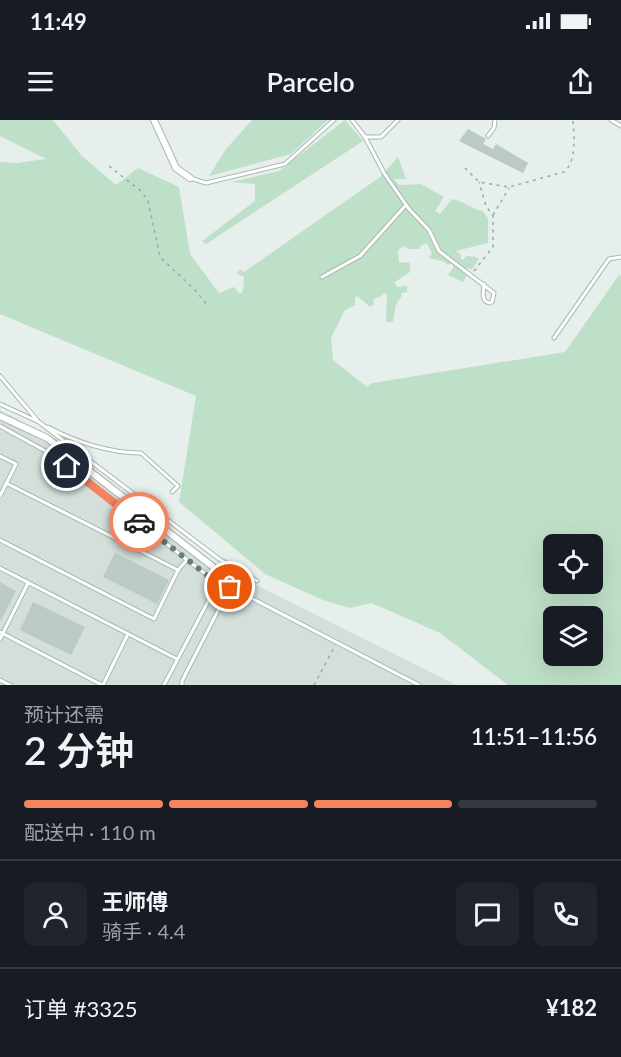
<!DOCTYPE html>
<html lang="zh">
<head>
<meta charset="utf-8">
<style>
  body { margin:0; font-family:Lato,"Noto Sans SC",sans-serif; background:#20242c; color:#f1f3f6; height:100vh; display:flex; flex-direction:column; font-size:22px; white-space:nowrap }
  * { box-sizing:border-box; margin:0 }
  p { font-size:20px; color:#9ea1a6 }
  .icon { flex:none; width:33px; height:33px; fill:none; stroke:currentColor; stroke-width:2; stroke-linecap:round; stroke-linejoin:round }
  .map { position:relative; height:565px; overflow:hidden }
  .drawer { display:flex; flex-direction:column; background:#171b24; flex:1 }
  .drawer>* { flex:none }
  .tools { position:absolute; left:543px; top:414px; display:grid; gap:12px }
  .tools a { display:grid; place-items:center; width:60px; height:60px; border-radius:9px; background:#171b24; box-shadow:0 6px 24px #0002; font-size:30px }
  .pin { position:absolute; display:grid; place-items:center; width:51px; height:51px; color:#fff; margin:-26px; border:3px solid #fff; border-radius:50%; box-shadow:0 2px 6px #0007 }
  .courier { position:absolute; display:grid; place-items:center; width:60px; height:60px; margin:-30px; border:4px solid #f4845f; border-radius:50%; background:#fff; color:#222; box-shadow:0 2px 8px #0007 }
  .overview em { font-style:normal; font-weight:600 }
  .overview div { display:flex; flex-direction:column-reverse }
  .overview { display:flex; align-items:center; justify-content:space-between; height:102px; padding:0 24px }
  h1 { font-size:39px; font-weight:600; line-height:45px }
  .bar { display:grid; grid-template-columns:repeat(4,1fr); gap:9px 6px; align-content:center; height:72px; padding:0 24px }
  .bar i { height:8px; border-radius:4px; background:#363941 }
  .bar .on { background:#f4845f }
  .bar p { grid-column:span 4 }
  .line { display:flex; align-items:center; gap:15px; padding:0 24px; border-top:2px solid #363941 }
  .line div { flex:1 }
  .round { display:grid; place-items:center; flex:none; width:63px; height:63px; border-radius:9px; background:#20242c }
  .status { display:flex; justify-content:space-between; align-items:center; height:42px; padding:0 30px; background:#171b24; direction:ltr }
  .status svg { height:16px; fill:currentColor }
  header { display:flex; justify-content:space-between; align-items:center; height:78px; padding:0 24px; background:#171b24; font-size:27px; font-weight:600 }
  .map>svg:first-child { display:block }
</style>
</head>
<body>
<div class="status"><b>11:49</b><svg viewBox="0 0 49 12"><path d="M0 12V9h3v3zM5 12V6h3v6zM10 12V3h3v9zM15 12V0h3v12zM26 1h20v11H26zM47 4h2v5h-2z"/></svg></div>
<header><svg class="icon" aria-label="menu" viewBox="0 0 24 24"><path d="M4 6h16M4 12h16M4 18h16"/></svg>Parcelo<svg class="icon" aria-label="share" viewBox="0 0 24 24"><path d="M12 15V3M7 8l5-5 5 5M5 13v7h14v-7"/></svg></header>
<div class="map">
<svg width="621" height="565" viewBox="0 0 621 565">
  <rect width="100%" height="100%" fill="#e6efeb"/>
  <polygon fill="#d4dfda" points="0,290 48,315 218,446 457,565 0,565"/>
  <g fill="#bfe0c8" fill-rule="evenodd">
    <path d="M0,0H53L81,35L116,65L138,48L179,67L190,134L219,173L234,167L240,174L243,171L244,157L236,153L240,150L244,152L380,57L398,37L406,59H394L399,65L421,64L444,77L435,91L440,94L452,79C464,81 471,89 483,91L488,99V123L456,131L461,135V139L463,140L466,136L476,137L479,139L472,149L459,147L467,155L463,162L448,155L453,148V143L447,145L445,142L429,138L432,134L427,123L421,125L419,129H408L404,126L398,130L399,142L410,143V152L395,162L397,167L407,166V172L401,173L402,176L396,184L393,202H386L387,175L384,173L381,176L373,179L374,184L370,187L357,176L355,178V185L345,190L331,218L333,240L367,267L372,263L565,232L619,155L621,156V565H508L440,513L397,494L371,483L350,488L323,480L265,454L179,382L196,276L0,194V42L16,43L46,39L0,16ZM554,424H592V464H554ZM554,496H592V536H554Z"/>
    <polygon points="252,0 328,0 291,34 209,56 226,29"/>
    <polygon points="345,0 363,21 206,124 202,121 255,81 255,64 232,62 279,51"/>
  </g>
  <g fill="#bbcac4">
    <polygon points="468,9 486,19 483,24 493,29 496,24 528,43 523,53 459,21"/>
    <polygon points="115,433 169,460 157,484 103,457"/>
    <polygon points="0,462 16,471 0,502"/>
    <polygon points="33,482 85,507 71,535 20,510"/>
  </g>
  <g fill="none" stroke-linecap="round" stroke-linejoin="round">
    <g stroke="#a8b8b2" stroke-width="5">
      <g id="lane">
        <polyline points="352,0 365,17 384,53 409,89 429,110 439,131 494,173 492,182 489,183 485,181 483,176 484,164"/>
        <polyline points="611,0 621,6"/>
        <polyline points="488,16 494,8 495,0"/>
        <polyline points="365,17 381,17 398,0"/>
        <polyline points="190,58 206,63 285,44 334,0"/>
        <polyline points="322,157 360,136 406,85"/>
        <polyline points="554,218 609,139 621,137"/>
        <polyline points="0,256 37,300"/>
        <polyline points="0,284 39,302 219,439 257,461"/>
        <polyline points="0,306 49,333 221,466"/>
        <path d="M48,307C75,322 110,333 141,333L178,366L172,372"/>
        <polyline points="0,336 16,344 0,376"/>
        <polyline points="6,363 178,450"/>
        <polyline points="0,420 154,499 178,450 187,440"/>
        <polyline points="0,448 177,539"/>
        <polyline points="0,512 102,565"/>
        <polyline points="0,519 28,463"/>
        <polyline points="0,560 10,565"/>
        <polyline points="103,565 128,514"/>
        <polyline points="164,565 214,470 221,466 230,467 419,565"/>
        <polyline points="182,565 182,561 230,467"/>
      </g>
    </g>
    <g stroke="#a8b8b2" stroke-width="8">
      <g id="street">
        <polyline points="154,0 176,48 190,58"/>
        <polyline points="0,296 47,318 230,460 230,467"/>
      </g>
    </g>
    <g stroke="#86b3a5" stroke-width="1.5" stroke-dasharray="3 4.5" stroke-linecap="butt">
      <polyline points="109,46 142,72 148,81 160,137 196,171 208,186"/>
      <path d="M465,48L479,62L509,67L564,52C577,41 574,16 573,0"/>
      <polyline points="493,95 509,68"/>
      <polyline points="474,151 493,127 493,96 486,86 479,62"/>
      <polyline points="314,565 335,526"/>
    </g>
    <use href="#lane" stroke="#fff" stroke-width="3"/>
    <use href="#street" stroke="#fff" stroke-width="6"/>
  </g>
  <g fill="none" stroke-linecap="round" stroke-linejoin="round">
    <polyline stroke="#687f78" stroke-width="6" stroke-dasharray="0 10.8" points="139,402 221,466 230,467"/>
    <polyline stroke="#f4845f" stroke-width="8" points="67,346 139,402"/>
  </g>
</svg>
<div class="tools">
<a><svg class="icon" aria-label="locate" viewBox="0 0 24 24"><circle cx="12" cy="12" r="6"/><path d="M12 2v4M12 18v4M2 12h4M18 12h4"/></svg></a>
<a><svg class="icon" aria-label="layers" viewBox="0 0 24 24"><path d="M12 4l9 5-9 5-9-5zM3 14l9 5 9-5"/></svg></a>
</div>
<div class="pin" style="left:230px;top:467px;background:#ea580c"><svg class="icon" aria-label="bag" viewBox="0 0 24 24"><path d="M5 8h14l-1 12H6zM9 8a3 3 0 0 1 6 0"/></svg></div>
<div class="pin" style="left:67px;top:346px;background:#1f2937"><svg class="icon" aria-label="home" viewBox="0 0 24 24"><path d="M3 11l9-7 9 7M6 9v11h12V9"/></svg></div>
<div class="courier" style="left:139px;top:402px"><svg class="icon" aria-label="car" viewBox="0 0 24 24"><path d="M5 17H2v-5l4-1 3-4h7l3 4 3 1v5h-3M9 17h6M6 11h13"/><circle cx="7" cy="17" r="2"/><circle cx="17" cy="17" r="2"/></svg></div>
</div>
<section class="drawer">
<div class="overview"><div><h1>2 分钟</h1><p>预计还需</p></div><em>11:51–11:56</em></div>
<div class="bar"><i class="on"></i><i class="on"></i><i class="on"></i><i></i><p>配送中 · 110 m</p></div>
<div class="line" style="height:108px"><a class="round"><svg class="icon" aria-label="person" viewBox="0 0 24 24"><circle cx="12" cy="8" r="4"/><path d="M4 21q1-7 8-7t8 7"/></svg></a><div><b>王师傅</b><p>骑手 · 4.4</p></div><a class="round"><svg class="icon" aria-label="chat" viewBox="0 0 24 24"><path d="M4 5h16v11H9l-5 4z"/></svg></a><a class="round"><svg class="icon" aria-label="phone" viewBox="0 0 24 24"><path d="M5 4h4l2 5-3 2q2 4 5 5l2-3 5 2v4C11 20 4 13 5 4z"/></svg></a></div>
<div class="line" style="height:78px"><div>订单 #3325</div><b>¥182</b></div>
</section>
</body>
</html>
